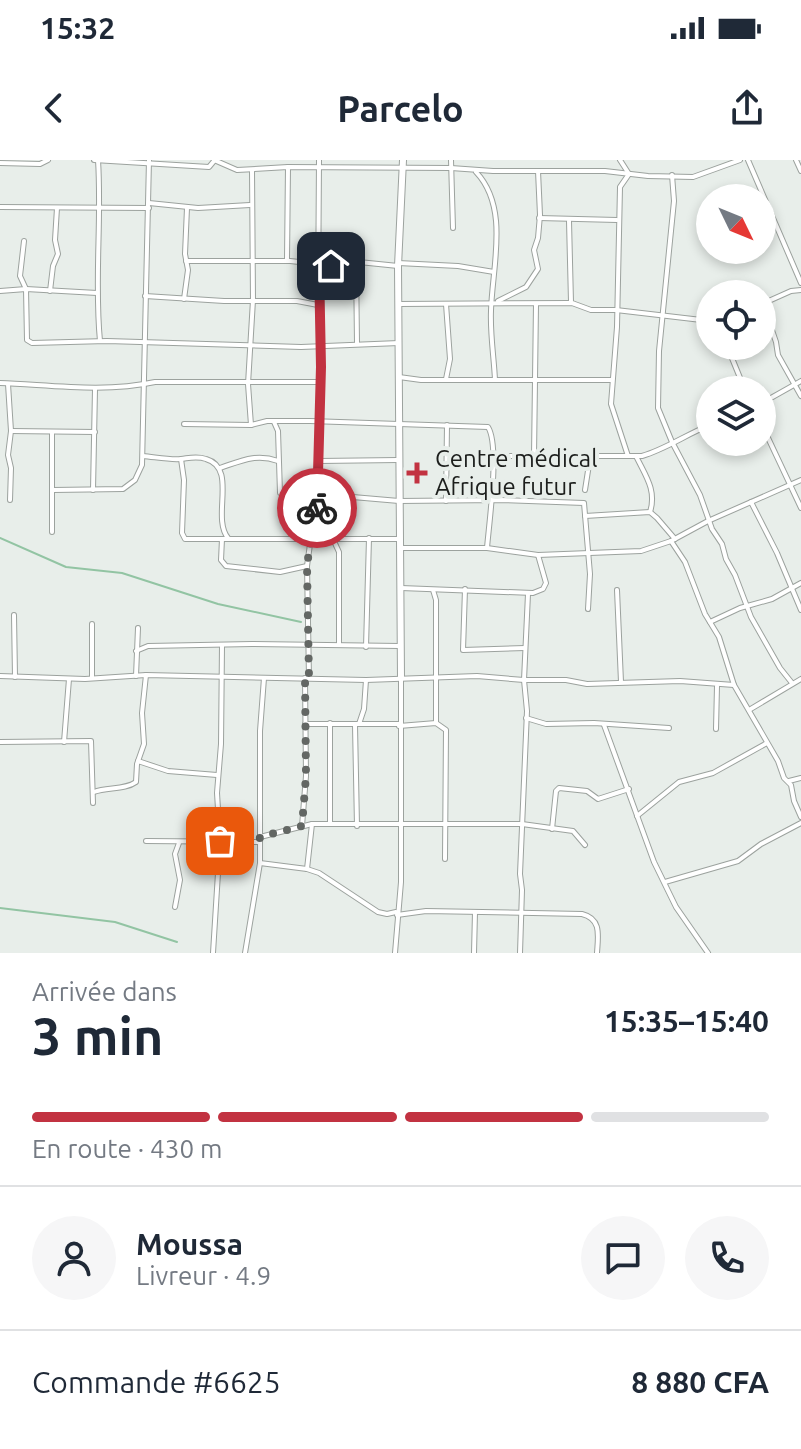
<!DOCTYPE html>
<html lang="fr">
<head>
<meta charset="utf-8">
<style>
  body { margin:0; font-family:Ubuntu,sans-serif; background:#f6f6f7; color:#1f2937; height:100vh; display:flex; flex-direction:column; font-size:30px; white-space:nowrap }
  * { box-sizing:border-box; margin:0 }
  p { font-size:26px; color:#747a83 }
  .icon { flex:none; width:44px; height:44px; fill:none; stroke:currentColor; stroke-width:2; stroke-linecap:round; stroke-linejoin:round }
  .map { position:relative; height:793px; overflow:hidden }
  .panel { display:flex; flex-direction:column; background:#fff; flex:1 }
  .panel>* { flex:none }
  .needle { width:52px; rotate:133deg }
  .buttons { position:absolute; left:696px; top:24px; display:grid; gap:16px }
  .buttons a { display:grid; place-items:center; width:80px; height:80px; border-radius:50%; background:#fff; box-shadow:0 4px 12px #0003; font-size:40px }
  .pin { position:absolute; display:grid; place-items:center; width:68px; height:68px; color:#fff; margin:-34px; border-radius:16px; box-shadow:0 4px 12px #0006 }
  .courier { position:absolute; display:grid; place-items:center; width:80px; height:80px; margin:-40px; border:6px solid #c23241; border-radius:50%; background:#fff; color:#222; box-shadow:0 2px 10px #0007 }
  .overview em { font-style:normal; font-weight:600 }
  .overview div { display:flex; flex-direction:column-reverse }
  .overview { display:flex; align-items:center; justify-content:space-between; height:136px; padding:0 32px }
  h1 { font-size:52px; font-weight:600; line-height:60px }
  .bar { display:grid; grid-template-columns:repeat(4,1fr); gap:12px 8px; align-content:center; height:96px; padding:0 32px }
  .bar i { height:10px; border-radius:6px; background:#e0e1e3 }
  .bar .current { background:#c23241 }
  .bar p { grid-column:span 4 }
  .line { display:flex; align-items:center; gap:20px; padding:0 32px; border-top:2px solid #e0e1e3 }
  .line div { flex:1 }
  .round { display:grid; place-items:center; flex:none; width:84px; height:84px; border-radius:42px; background:#f6f6f7 }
  .status { display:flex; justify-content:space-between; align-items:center; height:56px; padding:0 40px; background:#fff; direction:ltr }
  .status svg { height:22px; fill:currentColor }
  header { display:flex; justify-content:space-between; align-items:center; height:104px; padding:0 32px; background:#fff; font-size:36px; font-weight:600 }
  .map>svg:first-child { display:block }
</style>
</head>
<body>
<div class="status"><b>15:32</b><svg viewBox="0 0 49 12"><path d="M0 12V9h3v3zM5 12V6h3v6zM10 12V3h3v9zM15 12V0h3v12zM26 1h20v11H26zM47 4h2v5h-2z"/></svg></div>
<header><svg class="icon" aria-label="back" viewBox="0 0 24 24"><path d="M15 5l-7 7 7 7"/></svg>Parcelo<svg class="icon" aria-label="share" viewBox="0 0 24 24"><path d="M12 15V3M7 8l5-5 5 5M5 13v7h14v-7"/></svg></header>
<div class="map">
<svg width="801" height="793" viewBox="0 0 801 793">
  <rect width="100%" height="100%" fill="#e8eeea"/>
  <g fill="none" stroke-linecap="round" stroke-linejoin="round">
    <g stroke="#92c4a3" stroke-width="2">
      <polyline points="0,378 66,407 122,413 218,444 301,462"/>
      <polyline points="0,748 115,762 177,782"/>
    </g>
    <g stroke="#9ca29e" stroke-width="6">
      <g id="street">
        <polyline points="94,0 209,7 214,1"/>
        <path d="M98,0C102,61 94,121 100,181"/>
        <polyline points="214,0 237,10 288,7 451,8 493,11 605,11 648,16 693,17 740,0"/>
        <polyline points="451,0 453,68"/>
        <polyline points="620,0 629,14 620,27 617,167 611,244 628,296"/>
        <polyline points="748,0 801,123"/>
        <polyline points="796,0 801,11"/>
        <polyline points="0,3 40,4 48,0"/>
        <path d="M252,10L253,140L248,224L251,265L267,261H310L488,267C500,286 489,363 487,388"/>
        <path d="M476,12C510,48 492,107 491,151C490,174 494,198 495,220"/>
        <polyline points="672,15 674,41 659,191 658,248 672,282 700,335 712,369 722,384 726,399 735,415 751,457 780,508 792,523"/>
        <polyline points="149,43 198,48 250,45"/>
        <polyline points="0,47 149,48"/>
        <polyline points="539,58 617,60"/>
        <polyline points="569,61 571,142"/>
        <polyline points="24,81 20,116 26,129 27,180 32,183 107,181 301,187 399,183"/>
        <polyline points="287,100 288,7"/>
        <polyline points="186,101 290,101 337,106 359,102 398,106"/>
        <polyline points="356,102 357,183"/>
        <polyline points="398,103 458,106 494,112"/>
        <polyline points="0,131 26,129 97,133"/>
        <polyline points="50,131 53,106 58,94 55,80 57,48"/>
        <polyline points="145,136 224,141 297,141 318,145"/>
        <polyline points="184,139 188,110 185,94 187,48"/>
        <polyline points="498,141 526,127 538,109 534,90 538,78 540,55 538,11"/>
        <polyline points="399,144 572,143 591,150 616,150 710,161"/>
        <polyline points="762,144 791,131 801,130"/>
        <polyline points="763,144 776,182 778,195 801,236"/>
        <polyline points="727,186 745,230"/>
        <polyline points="399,217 421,220 612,220"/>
        <polyline points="446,219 450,199 446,144"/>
        <path d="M0,223C51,225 104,233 155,222H320"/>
        <polyline points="8,224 11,271 8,295 11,308 10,340"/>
        <polyline points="762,243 801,221"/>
        <polyline points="274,262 278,271 280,333 308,338 317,351"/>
        <polyline points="184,264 251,265"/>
        <polyline points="762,265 801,348"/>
        <polyline points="11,271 95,272"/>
        <polyline points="52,273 52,372"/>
        <path d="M143,296C155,297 169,300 181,299C190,298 197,296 206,299C238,308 211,357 228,378"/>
        <path d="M492,296H642C666,289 687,274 710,265"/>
        <polyline points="534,296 536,144"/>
        <path d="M636,296C645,315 657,330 650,352"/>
        <polyline points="181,299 184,320 182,373 185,379 400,379"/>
        <polyline points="319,301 398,300"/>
        <path d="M220,308C241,301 256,293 278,301"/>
        <polyline points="53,330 123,329 135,320 142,305 149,0"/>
        <polyline points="93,330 95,229"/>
        <polyline points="585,330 590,298"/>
        <polyline points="318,334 399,341 500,340 584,343 590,414 588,449"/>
        <polyline points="446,341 447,265"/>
        <polyline points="751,342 777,393 801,450"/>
        <polyline points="585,356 650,352 657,358 675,379"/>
        <polyline points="317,377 321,207 318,145 319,0"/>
        <polyline points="332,377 339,392 339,484"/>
        <polyline points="222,379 221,400 226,406 280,412 307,406"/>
        <polyline points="671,381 685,402 705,454 719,477 734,525 778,601 784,618 791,625 794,641 801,657"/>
        <polyline points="401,388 487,388 538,395 641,391 671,381 708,361 801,320"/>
        <polyline points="401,428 533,433 543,429 546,423 538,395"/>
        <polyline points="465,429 463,490 525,488"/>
        <polyline points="433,430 436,440 436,563"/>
        <polyline points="617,430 621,522"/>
        <polyline points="14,455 15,517"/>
        <polyline points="710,462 740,448 772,439 801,423"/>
        <polyline points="366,487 369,378"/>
        <polyline points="136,491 148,486 252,484 400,486"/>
        <polyline points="0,516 85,519 146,515 366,520 477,516 524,520 566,520 587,524 680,521 734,525"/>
        <polyline points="136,516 138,468"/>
        <polyline points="92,518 92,464"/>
        <polyline points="309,518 307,406 311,377"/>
        <polyline points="749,550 801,519"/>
        <polyline points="526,558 546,564 594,563 669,568"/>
        <polyline points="330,563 330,664"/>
        <polyline points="305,564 399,564"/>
        <polyline points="359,564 364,549 366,520"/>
        <polyline points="355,565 357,666"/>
        <polyline points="604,565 654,702 676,747 708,793"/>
        <polyline points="399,566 436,563 446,570 445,699"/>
        <polyline points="716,569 717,526"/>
        <polyline points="0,582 91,581 93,643"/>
        <polyline points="64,582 69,519"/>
        <polyline points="138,601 168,611 217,615"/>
        <polyline points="789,621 801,618"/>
        <path d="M94,632C107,627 125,630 136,622L137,604L144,584L142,553L146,515"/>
        <polyline points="637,656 679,622 713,613 767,583"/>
        <polyline points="302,666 306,616 305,518"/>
        <polyline points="552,669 556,631 559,628 587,631 598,639 629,629"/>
        <polyline points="260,677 312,664 522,664 573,671 585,685"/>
        <polyline points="146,681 259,682"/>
        <polyline points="260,703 307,709 319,713 378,752 387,754 396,752"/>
        <polyline points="307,709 312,664"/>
        <polyline points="665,722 738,701 761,684 801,663"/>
        <polyline points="175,747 180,720 175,694 179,683"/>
        <path d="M397,755L426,751L582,754C602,759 598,776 597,793"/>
        <polyline points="213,793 220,681 217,633 221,584 222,485"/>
        <polyline points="245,793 260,703 260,571 264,518"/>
        <polyline points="395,793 401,722 401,518"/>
        <polyline points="474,793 475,752"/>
        <polyline points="520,793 522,730 520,714 527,551 524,520 528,434"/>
      </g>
    </g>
    <g stroke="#9ca29e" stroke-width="8">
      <polyline id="secondary" points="401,518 398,106 403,0"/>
    </g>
    <use href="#street" stroke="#fff" stroke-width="4"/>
    <use href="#secondary" stroke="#fff" stroke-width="6"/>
  </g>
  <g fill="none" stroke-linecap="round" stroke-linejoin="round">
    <polyline stroke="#636764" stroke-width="8" stroke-dasharray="0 14.4" points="220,681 259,682 260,677 302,666 306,616 305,518 309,518 307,406 311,377 317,377 317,348"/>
    <polyline stroke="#c23241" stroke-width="10" points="317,348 321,207 319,105 331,106"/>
  </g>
  <path fill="#c23241" stroke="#e8eeea" stroke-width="3" d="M413 301h8v8h8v8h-8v8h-8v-8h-8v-8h8z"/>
  <g text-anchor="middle" stroke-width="8" stroke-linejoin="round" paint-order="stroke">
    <g font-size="24" fill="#1c1e1c" stroke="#e8eeea" text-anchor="start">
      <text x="435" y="307">Centre médical<tspan x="435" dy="28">Afrique futur</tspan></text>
    </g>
  </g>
</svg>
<div class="buttons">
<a><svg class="needle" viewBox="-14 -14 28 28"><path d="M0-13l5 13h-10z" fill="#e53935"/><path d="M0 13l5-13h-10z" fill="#747a83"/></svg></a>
<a><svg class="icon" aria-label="locate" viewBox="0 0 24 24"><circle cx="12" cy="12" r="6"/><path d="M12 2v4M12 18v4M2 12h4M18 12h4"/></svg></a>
<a><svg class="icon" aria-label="layers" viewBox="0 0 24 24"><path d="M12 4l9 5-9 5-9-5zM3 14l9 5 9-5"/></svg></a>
</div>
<div class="pin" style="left:220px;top:681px;background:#ea580c"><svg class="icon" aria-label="bag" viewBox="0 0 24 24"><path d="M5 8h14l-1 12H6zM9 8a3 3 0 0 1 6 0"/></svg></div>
<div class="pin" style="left:331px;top:106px;background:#1f2937"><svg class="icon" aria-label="home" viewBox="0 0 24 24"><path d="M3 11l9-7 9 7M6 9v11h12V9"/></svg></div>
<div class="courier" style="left:317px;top:348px"><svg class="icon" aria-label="bike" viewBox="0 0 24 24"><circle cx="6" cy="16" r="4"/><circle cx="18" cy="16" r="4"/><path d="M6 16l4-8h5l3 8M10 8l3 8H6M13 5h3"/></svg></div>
</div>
<section class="panel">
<div class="overview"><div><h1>3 min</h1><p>Arrivée dans</p></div><em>15:35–15:40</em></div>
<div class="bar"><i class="current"></i><i class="current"></i><i class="current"></i><i></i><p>En route · 430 m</p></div>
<div class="line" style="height:144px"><a class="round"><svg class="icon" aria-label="person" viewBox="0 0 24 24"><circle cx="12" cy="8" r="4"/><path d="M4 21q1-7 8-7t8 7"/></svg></a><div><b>Moussa</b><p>Livreur · 4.9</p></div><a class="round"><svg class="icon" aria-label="chat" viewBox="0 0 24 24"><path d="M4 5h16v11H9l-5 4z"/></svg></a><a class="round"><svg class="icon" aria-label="phone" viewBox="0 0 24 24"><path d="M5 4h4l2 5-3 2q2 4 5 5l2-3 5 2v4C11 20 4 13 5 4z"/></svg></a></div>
<div class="line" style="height:104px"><div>Commande #6625</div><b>8 880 CFA</b></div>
</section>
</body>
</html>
